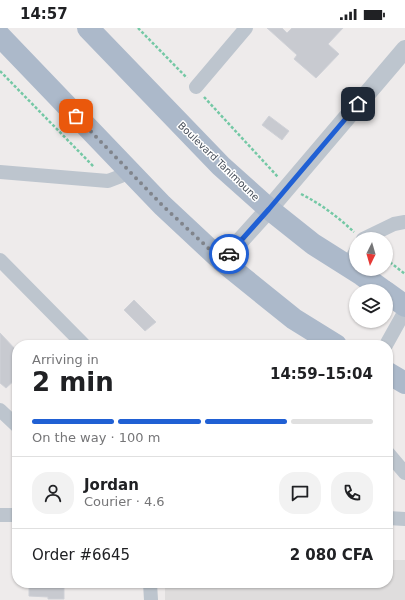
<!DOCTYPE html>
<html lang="en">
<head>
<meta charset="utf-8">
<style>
  body { margin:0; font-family:"DejaVu Sans",sans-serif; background:#f2f2f2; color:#202124; height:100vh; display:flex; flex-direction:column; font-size:15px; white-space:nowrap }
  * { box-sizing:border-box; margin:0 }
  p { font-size:13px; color:#757577 }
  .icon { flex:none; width:22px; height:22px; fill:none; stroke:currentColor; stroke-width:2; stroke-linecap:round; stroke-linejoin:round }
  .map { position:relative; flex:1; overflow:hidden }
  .side { position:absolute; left:12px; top:312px; width:381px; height:248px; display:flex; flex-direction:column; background:#fff; border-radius:16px; box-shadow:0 1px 3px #0004 }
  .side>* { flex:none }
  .needle { width:26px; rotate:185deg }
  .buttons { position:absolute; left:349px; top:204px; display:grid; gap:8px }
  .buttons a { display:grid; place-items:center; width:44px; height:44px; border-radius:50%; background:#fff; box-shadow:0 1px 3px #0004; font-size:20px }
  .pin { position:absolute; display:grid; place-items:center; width:34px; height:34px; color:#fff; margin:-17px; border-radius:8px; box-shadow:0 2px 6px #0006 }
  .courier { position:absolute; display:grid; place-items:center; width:40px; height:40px; margin:-20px; border:3px solid #2060d4; border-radius:50%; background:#fff; color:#222; box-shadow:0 1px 5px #0007 }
  .summary em { font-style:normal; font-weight:700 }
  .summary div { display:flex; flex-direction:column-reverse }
  .summary { display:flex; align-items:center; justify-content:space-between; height:68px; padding:0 20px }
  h1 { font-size:26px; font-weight:700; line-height:30px }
  .bar { display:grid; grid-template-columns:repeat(4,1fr); gap:6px 4px; align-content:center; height:48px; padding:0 20px }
  .bar i { height:5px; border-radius:3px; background:#e0e0e0 }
  .bar .current { background:#2060d4 }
  .bar p { grid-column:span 4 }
  .line { display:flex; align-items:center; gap:10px; padding:0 20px; border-top:1px solid #e0e0e0 }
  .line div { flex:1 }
  .round { display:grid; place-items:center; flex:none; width:42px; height:42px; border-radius:16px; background:#f2f2f2 }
  .status { display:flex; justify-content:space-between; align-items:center; height:28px; padding:0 20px; background:#fff; direction:ltr }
  .status svg { height:11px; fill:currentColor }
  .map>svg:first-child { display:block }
</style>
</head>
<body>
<div class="status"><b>14:57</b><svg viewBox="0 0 49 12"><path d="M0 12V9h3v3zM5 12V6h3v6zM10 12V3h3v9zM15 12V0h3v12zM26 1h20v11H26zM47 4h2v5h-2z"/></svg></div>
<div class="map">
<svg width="405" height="572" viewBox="0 0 405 572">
  <rect width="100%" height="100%" fill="#eeebeb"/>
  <polygon fill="#dfdddd" points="388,532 405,532 405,572 165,572 165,555 388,555"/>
  <g fill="#c8cad0" stroke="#cfd1d7">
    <polygon points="267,0 282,0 287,5 292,0 343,0 328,16 339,26 316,50 294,31 297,27"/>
    <polygon points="269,88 289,103 282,112 262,97"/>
    <polygon points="134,272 156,294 145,303 124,282"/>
    <polygon points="0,305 17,323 17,350 6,360 0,355"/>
    <polygon points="29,555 64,555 64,571 48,571 48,569 29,568"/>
  </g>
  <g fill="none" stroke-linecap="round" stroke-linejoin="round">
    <g stroke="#74c8a5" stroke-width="2.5" stroke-dasharray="3 2" stroke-linecap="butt">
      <polyline points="138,0 187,50"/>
      <polyline points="0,43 94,139"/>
      <polyline points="204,69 278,149"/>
      <path d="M301,166C321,176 338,189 354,204"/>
      <polyline points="386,231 405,246"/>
    </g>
    <g stroke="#bdc5ce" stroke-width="14">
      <polyline points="196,59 246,0"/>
      <polyline points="0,144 108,153 121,148 129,142"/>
      <polyline points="363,211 394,196 405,194"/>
      <polyline points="0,232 84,317"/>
      <polyline points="347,239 356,223"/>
      <polyline points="386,317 405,283"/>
      <polyline points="0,382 17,398"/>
      <polyline points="388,425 405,445"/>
      <polyline points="0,487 17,487"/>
      <polyline points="388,490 405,491"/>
      <polyline points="150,555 151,572"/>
    </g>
    <polyline stroke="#bdc5ce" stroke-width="18" points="222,233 269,181 405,21"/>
    <g stroke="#acb9ca" stroke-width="22">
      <polyline points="88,0 221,138 269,181 313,216 362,247 384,263"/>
      <polyline points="0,8 162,177 222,233 294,291 336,317"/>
      <polyline points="386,264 405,278"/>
      <polyline points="388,345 405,355"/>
    </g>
  </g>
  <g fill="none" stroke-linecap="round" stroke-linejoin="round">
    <polyline stroke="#80848b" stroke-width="4" stroke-dasharray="0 7.2" points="76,88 162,177 222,233 229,226"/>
    <polyline stroke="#2060d4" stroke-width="5" points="229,226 269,181 358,76"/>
  </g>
  <g text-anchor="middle" stroke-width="3" stroke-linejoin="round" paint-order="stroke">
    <g font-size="10" fill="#454d58" stroke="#fff">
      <text transform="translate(219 133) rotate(44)" y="4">Boulevard Tanimoune</text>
    </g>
  </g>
</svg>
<div class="buttons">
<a><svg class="needle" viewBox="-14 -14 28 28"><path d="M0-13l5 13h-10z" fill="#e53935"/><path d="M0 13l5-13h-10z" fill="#757577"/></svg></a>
<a><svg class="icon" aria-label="layers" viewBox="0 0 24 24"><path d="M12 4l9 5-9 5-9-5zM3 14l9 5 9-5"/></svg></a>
</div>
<div class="pin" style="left:76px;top:88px;background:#ea580c"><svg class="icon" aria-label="bag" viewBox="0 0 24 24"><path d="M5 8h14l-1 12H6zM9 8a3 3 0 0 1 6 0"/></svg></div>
<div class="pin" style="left:358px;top:76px;background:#1f2937"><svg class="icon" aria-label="home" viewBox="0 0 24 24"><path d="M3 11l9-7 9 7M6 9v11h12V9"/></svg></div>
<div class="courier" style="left:229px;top:226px"><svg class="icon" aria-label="car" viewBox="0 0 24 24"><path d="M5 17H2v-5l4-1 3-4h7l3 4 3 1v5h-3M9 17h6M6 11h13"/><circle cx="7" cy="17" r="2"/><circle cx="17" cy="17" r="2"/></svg></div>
<section class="side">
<div class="summary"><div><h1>2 min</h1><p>Arriving in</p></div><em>14:59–15:04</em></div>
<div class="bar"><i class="current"></i><i class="current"></i><i class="current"></i><i></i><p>On the way · 100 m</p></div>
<div class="line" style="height:72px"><a class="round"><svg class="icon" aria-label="person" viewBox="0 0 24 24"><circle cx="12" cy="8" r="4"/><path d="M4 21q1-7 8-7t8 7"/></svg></a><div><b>Jordan</b><p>Courier · 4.6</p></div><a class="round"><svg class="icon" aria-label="chat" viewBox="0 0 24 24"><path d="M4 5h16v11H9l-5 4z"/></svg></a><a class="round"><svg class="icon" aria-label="phone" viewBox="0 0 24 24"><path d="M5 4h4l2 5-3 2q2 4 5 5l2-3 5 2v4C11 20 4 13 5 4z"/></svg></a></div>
<div class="line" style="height:52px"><div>Order #6645</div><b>2 080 CFA</b></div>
</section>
</div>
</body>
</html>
